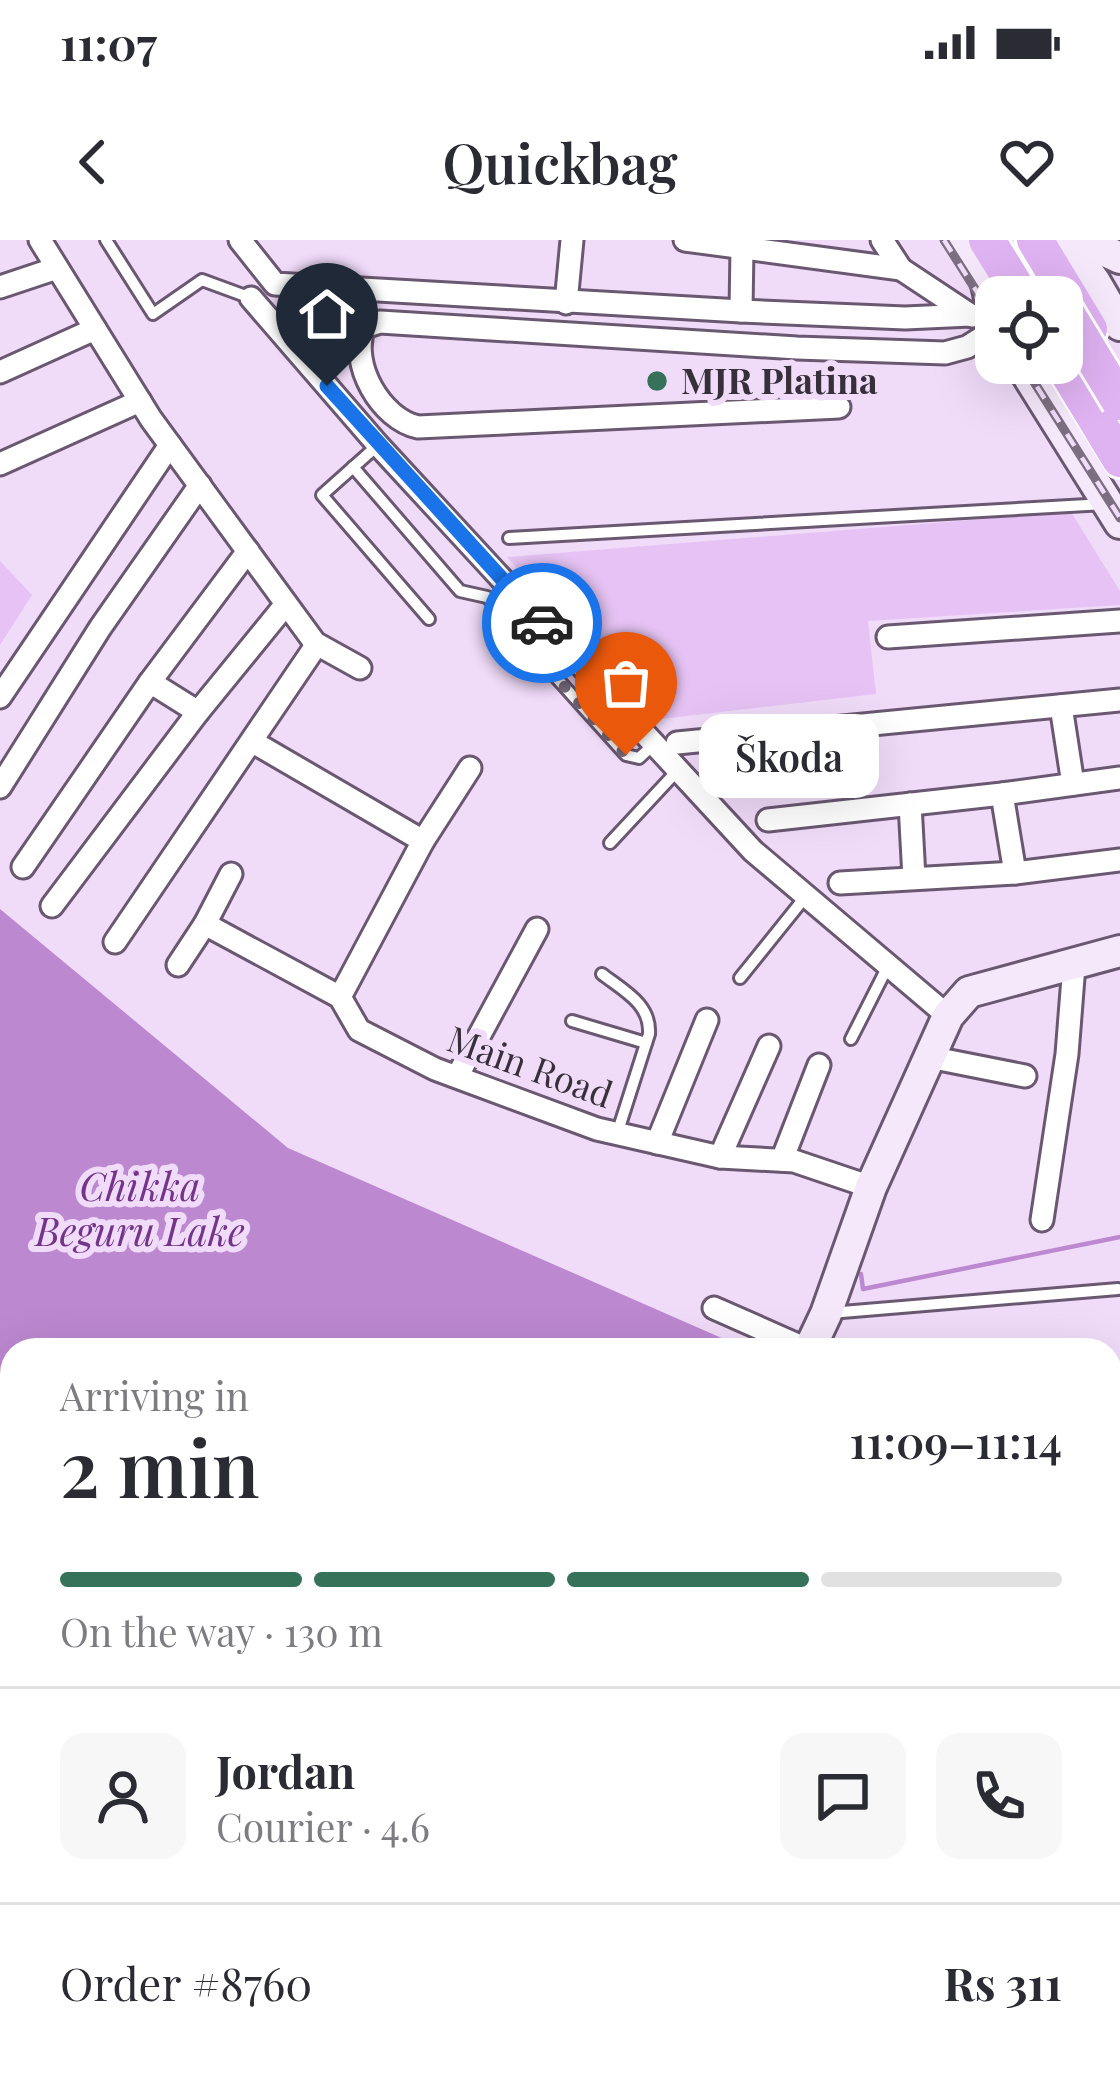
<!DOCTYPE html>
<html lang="en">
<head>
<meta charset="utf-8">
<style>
  body { margin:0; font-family:"Playfair Display",serif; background:#f7f7f7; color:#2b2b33; height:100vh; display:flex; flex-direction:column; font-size:45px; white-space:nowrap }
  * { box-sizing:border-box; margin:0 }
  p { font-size:39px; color:#7c7c81 }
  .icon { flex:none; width:66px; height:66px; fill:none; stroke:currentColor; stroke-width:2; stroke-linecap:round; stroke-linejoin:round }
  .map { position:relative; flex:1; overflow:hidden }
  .details { position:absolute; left:0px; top:1098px; width:1122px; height:744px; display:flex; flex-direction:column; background:#fff; border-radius:36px 36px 0 0; box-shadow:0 12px 48px #0002 }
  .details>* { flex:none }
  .fabs { position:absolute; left:975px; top:36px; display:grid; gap:24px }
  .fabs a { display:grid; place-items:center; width:108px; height:108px; border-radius:24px; background:#fff; box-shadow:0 12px 48px #0002; font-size:60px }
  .pin { position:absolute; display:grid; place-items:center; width:102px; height:102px; color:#fff; margin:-123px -51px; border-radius:50% 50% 50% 0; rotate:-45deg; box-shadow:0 0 12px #0007 }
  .pin .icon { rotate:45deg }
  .courier { position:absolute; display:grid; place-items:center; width:120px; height:120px; margin:-60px; border:9px solid #1a73e8; border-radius:50%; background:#fff; color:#222; box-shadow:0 3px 15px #0007 }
  .bubble { position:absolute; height:84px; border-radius:24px; background:#fff; box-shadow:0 12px 48px #0002; font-size:39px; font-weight:600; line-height:84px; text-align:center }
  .head em { font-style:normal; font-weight:600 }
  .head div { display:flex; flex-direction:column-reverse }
  .head { display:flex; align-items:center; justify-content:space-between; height:204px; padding:0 60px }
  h1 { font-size:78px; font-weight:600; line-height:90px }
  .bar { display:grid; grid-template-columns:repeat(4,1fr); gap:18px 12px; align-content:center; height:144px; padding:0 60px }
  .bar i { height:15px; border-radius:9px; background:#e1e1e2 }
  .bar .active { background:#36715a }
  .bar p { grid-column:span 4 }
  .line { display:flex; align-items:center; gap:30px; padding:0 60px; border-top:3px solid #e1e1e2 }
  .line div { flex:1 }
  .round { display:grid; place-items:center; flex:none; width:126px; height:126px; border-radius:24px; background:#f7f7f7 }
  .status { display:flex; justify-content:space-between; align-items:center; height:84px; padding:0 60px; background:#fff; direction:ltr }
  .status svg { height:33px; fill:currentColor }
  header { display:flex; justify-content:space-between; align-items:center; height:156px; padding:0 60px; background:#fff; font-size:54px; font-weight:600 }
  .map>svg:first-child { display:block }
</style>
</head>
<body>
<div class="status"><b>11:07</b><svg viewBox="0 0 49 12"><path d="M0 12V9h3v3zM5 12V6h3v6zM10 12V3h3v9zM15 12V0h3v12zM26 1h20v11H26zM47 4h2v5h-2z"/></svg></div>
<header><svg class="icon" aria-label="back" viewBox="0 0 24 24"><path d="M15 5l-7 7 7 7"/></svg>Quickbag<svg class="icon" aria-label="heart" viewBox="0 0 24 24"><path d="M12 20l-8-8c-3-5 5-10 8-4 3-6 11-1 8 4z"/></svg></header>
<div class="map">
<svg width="1120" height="1842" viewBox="0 0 1120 1842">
  <rect width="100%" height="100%" fill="#f0dbf9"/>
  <g fill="#e6c3f4">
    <polygon points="1071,272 1120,351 1120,365 868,381 876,454 652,480 507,317"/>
    <polygon points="0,321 32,355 0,405"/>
  </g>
  <polygon fill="#bc88d0" points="0,669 288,908 749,1110 12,1110 12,1526 0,1525"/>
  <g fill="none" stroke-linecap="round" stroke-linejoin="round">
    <polyline stroke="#bc88d0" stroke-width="4.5" points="861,1034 863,1049 1120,997"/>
    <g stroke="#6a5871" stroke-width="16">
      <g id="lane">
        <polyline points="106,0 153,74 202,40 251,58"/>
        <polyline points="378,205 322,255 429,379"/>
        <polyline points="353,227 460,351 487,357 547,415"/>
        <polyline points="509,298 1105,264"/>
        <polyline points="561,404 547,415 544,424 626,515 639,518 654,504"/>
        <polyline points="610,603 678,530"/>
        <path d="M602,734C624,751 651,764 649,794L617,894"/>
        <polyline points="740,738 806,656"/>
        <polyline points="572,781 646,803"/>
        <polyline points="851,799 888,726"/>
        <polyline points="830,1073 1118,1049"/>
      </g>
    </g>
    <g stroke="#6a5871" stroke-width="27">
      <g id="street">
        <polyline points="40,0 151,179 315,403 360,428"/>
        <polyline points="240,0 275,44 741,71 905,78 971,75"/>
        <polyline points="685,0 901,29"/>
        <polyline points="882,0 901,29 972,76"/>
        <polyline points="0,47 57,28"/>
        <polyline points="251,58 378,205 753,611 948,776"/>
        <polyline points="566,63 572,0"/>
        <polyline points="741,71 742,8"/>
        <polyline points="0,132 95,89"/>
        <path d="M839,167L418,187C381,179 349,124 364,87L380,82L797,108L945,113L967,107L996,89"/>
        <polyline points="0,224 140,161"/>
        <polyline points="888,397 1120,381"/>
        <polyline points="150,442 198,472"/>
        <polyline points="0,457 170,205"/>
        <polyline points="1061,466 1073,544"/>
        <polyline points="253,502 423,601 340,757"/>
        <polyline points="677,503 1120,460"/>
        <polyline points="0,547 100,388 200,245"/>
        <polyline points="1002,554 1015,633"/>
        <polyline points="910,564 914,638"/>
        <polyline points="768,580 1002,554 1120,538"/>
        <polyline points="423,601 470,528"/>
        <polyline points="23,627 150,442 248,311"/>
        <polyline points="840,643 1015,633 1120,620"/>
        <polyline points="52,666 198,472 286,364"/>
        <polyline points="205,684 340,757 359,790 435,829 597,889 720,917 794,921 871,947"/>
        <polyline points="115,702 313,410 315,403"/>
        <polyline points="178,725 205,684 231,634"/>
        <polyline points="929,817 1025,836"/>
        <polyline points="458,835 537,689"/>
        <polyline points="657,903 707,780"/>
        <polyline points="720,917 769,806"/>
        <polyline points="782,920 819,825"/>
        <polyline points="1042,980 1067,814 1074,725"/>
        <polyline points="714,1068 809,1110"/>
        <polyline points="1110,1189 1120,1188"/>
        <polyline points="1110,1262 1120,1368"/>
        <polyline points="1110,1564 1120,1638"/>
        <polyline points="1110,1734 1120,1730"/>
        <polyline points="1110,1817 1120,1813"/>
        <polyline points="16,1830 90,1842"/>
        <polyline points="195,1842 197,1830"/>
        <polyline points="450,1842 451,1830"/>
        <polyline points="804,1842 838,1830"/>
        <polyline points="1044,1842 1075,1830"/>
      </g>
    </g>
    <g stroke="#6a5871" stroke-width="36">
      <g id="secondary">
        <polyline points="963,0 985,36 996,84"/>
        <polyline points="1065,0 1095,42 1120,85"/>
        <polyline points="1082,0 1120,18"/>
        <polyline points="1020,123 1120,283"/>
        <polyline points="809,1110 826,1074 871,947 948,776 969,752 1120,711"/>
        <polyline points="1110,1504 1120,1502"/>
        <polyline points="582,1830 583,1842"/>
      </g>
    </g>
    <g stroke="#fff" stroke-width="42">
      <g id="highway">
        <polyline points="987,0 1022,57"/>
        <polyline points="1035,0 1089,89"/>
        <polyline points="1062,123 1120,219"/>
      </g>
    </g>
    <use href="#lane" stroke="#fff" stroke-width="10"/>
    <use href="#street" stroke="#fff" stroke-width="21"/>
    <use href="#secondary" stroke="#f5e8fb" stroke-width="30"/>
    <use href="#highway" stroke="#dfb2f1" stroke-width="36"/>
    <g stroke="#7c6f81" stroke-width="9">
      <g id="rail">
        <polyline points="944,0 996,82"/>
        <polyline points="1022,123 1120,278"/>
      </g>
    </g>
    <use href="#rail" stroke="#f0dbf9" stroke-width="4.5" stroke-dasharray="14" stroke-linecap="butt"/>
    <g stroke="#fff" stroke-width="42" stroke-linecap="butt">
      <polyline id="highway-bridge" points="1062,66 1120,162"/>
    </g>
    <use href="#highway-bridge" stroke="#dfb2f1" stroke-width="36"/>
  </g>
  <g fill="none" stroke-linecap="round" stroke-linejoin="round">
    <polyline stroke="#786b7d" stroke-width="12" stroke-dasharray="0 21.6" points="542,383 561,404 547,415 544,424 626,515"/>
    <polyline stroke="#1a73e8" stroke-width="15" points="327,146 542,383"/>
  </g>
  <circle fill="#36715a" stroke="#f0dbf9" stroke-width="4.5" cx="657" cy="141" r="12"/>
  <g text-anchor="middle" stroke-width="12" stroke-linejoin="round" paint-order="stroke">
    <g font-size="36" font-weight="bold" fill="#372f3a" stroke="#f0dbf9" text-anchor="start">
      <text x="681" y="154">MJR Platina</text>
    </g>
    <g font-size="36" fill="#372f3a" stroke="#f0dbf9">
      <text transform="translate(530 827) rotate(20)" y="13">Main Road</text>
    </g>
    <g font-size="39" font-style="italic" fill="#733489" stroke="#f0dbf9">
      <text x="140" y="961">Chikka<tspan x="140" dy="45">Beguru Lake</tspan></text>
    </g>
  </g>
</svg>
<div class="fabs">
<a><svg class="icon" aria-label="locate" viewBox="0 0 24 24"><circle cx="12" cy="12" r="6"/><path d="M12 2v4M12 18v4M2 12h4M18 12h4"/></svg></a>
</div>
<div class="pin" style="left:626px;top:515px;background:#ea580c"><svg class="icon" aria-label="bag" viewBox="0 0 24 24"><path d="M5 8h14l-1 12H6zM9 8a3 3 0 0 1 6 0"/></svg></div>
<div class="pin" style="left:327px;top:146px;background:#1f2937"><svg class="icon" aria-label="home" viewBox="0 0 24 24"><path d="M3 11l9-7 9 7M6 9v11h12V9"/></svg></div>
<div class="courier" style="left:542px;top:383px"><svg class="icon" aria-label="car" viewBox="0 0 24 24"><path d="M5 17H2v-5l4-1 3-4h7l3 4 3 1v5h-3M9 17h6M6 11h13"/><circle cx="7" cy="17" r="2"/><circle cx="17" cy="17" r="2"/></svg></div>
<div class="bubble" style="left:699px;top:474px;width:180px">Škoda</div>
<section class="details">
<div class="head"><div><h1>2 min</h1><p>Arriving in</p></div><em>11:09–11:14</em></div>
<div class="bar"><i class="active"></i><i class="active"></i><i class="active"></i><i></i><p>On the way · 130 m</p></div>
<div class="line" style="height:216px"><a class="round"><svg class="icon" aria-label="person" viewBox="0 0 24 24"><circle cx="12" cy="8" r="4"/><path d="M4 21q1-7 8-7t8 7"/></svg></a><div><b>Jordan</b><p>Courier · 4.6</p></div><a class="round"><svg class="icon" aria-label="chat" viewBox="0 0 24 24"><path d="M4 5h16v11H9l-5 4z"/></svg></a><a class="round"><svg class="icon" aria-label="phone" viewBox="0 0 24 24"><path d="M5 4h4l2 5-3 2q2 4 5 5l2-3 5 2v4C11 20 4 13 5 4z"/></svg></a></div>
<div class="line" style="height:156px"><div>Order #8760</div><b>Rs 311</b></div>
</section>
</div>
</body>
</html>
